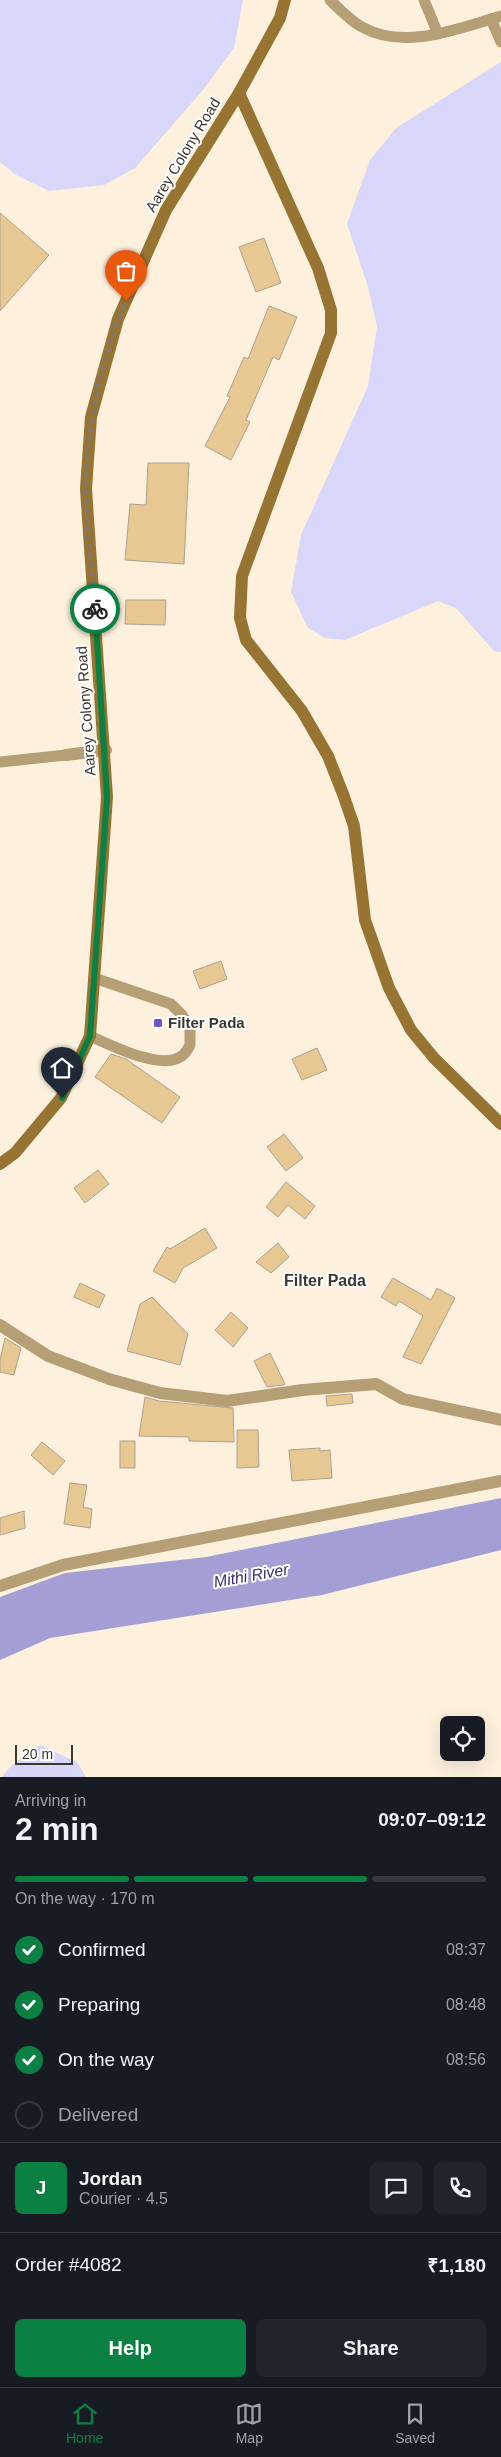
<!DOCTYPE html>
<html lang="en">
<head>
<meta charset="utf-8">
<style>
  body { margin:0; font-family:Helvetica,sans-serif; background:#20242c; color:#f1f3f6; height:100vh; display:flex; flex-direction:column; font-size:19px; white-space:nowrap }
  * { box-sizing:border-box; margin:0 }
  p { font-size:16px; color:#9ea1a6 }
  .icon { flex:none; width:28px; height:28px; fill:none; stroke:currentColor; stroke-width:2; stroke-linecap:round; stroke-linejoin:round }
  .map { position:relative; height:1777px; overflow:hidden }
  .side { display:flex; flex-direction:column; background:#171b24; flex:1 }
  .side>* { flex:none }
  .controls { position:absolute; left:440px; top:1716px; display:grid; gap:10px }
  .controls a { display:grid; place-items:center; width:45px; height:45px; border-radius:8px; background:#171b24; box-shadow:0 5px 20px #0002; font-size:25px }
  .scale { position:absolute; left:15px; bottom:12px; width:58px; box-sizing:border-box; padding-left:5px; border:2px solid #3c3730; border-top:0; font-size:14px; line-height:18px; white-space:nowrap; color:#3c3730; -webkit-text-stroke:4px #fff; paint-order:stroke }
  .pin { position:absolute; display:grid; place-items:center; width:42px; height:42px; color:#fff; margin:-51px -21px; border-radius:50% 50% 50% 0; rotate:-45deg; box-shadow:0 0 5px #0007 }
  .pin .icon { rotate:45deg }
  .courier { position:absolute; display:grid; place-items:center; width:50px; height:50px; margin:-25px; border:4px solid #0b8043; border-radius:50%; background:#fff; color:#222; box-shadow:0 1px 6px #0007 }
  .headline em { font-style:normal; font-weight:600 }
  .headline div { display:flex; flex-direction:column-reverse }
  .headline { display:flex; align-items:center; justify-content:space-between; height:85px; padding:0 15px }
  h1 { font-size:32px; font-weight:600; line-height:38px }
  .bar { display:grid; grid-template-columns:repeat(4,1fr); gap:8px 5px; align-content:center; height:60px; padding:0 15px }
  .bar i { height:6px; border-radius:4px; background:#363941 }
  .bar .current { background:#0b8043 }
  .bar p { grid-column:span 4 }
  .line { display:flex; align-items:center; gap:12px; padding:0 15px; border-top:1px solid #363941 }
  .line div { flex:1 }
  .round { display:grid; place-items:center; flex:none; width:52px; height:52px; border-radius:8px; background:#20242c }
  ol { padding:0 15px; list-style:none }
  li { display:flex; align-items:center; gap:15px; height:55px }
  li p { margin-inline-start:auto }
  li .icon { padding:5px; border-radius:50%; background:#0b8043; color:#fff; stroke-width:4 }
  li:last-child { color:#9ea1a6 }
  li i { width:28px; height:28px; border:2px solid #363941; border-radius:50% }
  .cta { display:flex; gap:10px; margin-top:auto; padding:10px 15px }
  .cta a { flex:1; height:58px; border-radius:8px; background:#0b8043; color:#fff; font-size:20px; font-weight:600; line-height:58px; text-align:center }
  .cta a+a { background:#20242c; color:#f1f3f6 }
  .tab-bar { display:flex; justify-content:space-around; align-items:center; height:70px; border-top:1px solid #363941; background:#171b24; font-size:14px; color:#9ea1a6 }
  .tab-bar a { display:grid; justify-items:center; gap:2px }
  .tab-bar .current { color:#0b8043 }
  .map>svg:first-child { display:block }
</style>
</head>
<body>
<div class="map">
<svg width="501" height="1777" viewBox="0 0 501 1777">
  <rect width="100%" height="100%" fill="#fdf1de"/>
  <g fill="#d8d6f9">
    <polygon points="0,0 243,0 234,48 202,91 135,168 104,185 49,191 16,175 0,162"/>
    <polygon points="501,62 501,652 494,651 456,608 438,601 345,640 325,638 308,628 291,592 301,535 368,386 377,326 368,287 347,224 370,160 396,128"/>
    <polygon points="40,1745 77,1762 86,1777 2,1777 10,1767"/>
  </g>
  <polygon fill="#a39fd5" points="501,1498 501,1550 322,1595 50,1638 0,1660 0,1597 65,1573 206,1557"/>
  <g fill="#e7c792" stroke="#ada290">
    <polygon points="0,213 49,255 0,311"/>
    <polygon points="264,238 281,283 256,292 239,247"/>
    <polygon points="269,306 297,317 279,360 273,357 246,420 250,422 231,460 205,446 230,397 227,396 244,357 248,359"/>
    <polygon points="148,463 189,463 184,564 125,560 130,504 146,505"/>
    <polygon points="126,600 166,600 165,625 125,624"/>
    <polygon points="221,961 227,979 200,989 193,971"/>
    <polygon points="317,1048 327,1070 302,1080 292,1059"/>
    <polygon points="111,1054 126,1059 180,1097 162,1123 95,1077"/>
    <polygon points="284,1134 303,1158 286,1171 267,1147"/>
    <polygon points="98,1170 109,1184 85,1203 74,1188"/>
    <polygon points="286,1182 315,1206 305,1219 288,1205 278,1217 266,1207"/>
    <polygon points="205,1228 217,1248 183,1268 175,1283 153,1271 167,1247 170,1249"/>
    <polygon points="278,1243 289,1257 271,1273 256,1262"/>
    <polygon points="393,1278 431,1300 437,1288 455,1298 421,1364 403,1357 423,1316 399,1301 396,1306 381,1297"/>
    <polygon points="80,1283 105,1295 99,1308 74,1297"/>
    <polygon points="152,1297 188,1334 180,1365 127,1351 140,1304"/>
    <polygon points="231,1312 248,1328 233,1347 215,1330"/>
    <polygon points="5,1338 21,1348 14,1375 0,1372 0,1360"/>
    <polygon points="270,1353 285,1384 283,1385 267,1387 254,1361"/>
    <polygon points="352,1394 353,1403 327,1406 326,1396"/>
    <polygon points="145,1397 159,1401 233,1408 234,1442 189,1441 189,1437 139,1436"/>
    <polygon points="237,1430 258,1430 259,1467 237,1468"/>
    <rect x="120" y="1441" width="15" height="27"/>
    <polygon points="42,1442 65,1461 53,1475 31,1455"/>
    <polygon points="320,1448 320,1451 330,1450 332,1478 292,1481 289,1450"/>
    <polygon points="70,1483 87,1485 83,1507 92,1509 90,1528 64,1524"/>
    <polygon points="24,1511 25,1528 0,1535 0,1518"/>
  </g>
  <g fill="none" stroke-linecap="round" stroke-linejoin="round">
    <g stroke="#b69e75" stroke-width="11">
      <path d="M330,0C339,9 351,21 362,27C405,51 459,28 501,16"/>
      <polyline points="424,0 438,34"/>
      <polyline points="491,19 501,42"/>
      <polyline points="0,762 66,755"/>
      <path d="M90,1036C111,1045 159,1070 180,1057C184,1055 188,1049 190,1045V1028L182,1015L171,1004L94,978"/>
    </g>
    <g stroke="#b69e75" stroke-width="12">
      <polyline points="66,755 106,750"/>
      <polyline points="0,1325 48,1356 109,1379 160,1393 227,1401 303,1390 376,1384 403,1399 501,1420"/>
      <polyline points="0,1586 63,1565 501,1481"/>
    </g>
    <g stroke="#987433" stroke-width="12">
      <polyline points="239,93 318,268 331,310 331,333 242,576 240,618 246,640 302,711 328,756 343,794 354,826 365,920 389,988 411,1030 434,1058 501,1124"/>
      <polyline points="0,1164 15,1153 61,1098 90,1036 107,797 86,489 91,417 118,319 166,210 239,93 280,18 285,0"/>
    </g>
  </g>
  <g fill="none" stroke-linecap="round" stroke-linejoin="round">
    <path stroke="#80786d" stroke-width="5" stroke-dasharray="0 9" d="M95,609C92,570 87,530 86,491C84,433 103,353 126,301"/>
    <polyline stroke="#0b8043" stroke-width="6" points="62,1098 90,1036 107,797 95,609"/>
  </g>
  <rect fill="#6c54cd" stroke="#fff" stroke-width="2" x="153" y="1018" width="10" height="10" rx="2.5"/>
  <g text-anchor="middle" stroke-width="4" stroke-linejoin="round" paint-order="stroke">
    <g font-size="15" fill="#3c3730" stroke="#fff">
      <text transform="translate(183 155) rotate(-59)" y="5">Aarey Colony Road</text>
      <text transform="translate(86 711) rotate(-94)" y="5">Aarey Colony Road</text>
    </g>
    <g font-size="15" font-weight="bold" fill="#3c3730" stroke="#fff" text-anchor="start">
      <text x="168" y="1028">Filter Pada</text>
    </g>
    <g font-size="16" font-weight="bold" fill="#3c3730" stroke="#fff">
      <text x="325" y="1286">Filter Pada</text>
    </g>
    <g font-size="16" font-style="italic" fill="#392d6e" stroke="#fff">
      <text transform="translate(251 1575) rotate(-10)" y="6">Mithi River</text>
    </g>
  </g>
</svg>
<div class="controls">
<a><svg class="icon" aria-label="locate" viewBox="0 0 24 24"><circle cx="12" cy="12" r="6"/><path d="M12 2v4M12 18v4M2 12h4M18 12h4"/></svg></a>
</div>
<div class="scale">20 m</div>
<div class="pin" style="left:126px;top:301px;background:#ea580c"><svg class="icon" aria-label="bag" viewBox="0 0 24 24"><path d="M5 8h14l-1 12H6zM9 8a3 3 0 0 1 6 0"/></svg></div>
<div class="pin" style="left:62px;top:1098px;background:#1f2937"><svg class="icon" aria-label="home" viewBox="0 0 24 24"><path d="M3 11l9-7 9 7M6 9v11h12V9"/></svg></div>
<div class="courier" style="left:95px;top:609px"><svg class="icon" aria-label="bike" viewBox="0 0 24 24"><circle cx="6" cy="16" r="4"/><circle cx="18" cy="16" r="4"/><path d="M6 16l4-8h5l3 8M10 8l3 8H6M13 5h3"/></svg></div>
</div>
<section class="side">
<div class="headline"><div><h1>2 min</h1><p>Arriving in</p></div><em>09:07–09:12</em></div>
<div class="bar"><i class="current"></i><i class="current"></i><i class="current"></i><i></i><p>On the way · 170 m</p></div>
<ol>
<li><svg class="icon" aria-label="check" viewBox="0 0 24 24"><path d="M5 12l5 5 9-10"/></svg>Confirmed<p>08:37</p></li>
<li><svg class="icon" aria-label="check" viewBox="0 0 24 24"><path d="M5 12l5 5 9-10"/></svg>Preparing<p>08:48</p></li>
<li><svg class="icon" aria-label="check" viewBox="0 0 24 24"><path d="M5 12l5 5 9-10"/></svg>On the way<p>08:56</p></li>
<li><i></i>Delivered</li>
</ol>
<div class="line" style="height:90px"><b class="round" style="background:#0b8043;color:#fff">J</b><div><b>Jordan</b><p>Courier · 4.5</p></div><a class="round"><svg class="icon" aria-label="chat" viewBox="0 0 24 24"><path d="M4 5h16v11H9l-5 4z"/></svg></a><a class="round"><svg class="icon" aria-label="phone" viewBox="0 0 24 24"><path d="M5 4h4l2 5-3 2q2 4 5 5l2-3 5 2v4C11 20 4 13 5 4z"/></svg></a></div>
<div class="line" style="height:65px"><div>Order #4082</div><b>₹1,180</b></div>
<div class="cta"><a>Help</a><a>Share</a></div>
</section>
<nav class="tab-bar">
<a class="current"><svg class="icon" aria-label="home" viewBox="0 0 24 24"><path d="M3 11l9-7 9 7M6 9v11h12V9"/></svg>Home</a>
<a><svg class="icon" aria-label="map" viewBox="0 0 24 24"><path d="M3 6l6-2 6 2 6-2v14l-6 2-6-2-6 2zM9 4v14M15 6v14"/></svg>Map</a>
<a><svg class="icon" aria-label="saved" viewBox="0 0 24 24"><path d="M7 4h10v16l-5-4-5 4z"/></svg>Saved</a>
</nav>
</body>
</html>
